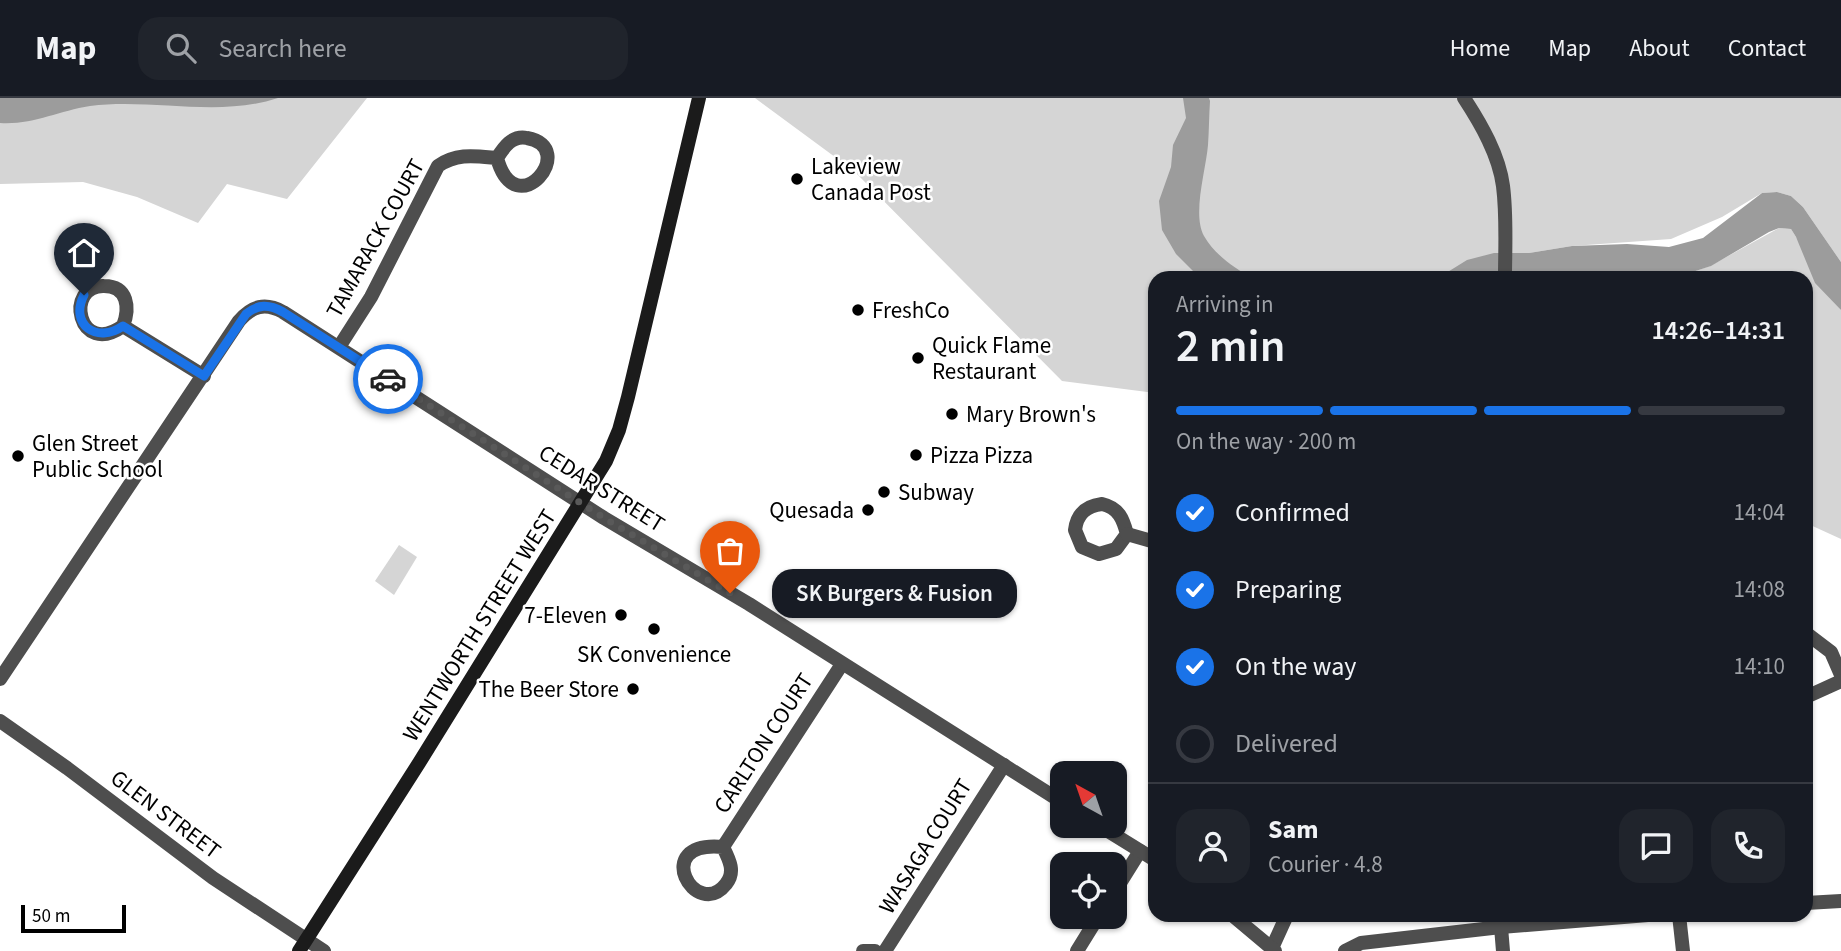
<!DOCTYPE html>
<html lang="en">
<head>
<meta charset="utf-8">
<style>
  body { margin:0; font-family:"Source Sans 3",sans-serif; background:#20242c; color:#f1f3f6; height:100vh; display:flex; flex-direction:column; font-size:26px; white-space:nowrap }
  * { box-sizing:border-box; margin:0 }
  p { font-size:23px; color:#9ea1a6 }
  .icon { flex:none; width:38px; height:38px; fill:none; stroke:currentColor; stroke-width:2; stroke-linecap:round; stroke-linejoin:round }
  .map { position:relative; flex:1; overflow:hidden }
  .side { position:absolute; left:1148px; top:173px; width:665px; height:651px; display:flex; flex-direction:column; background:#171b24; border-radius:21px; box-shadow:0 2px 5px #0004 }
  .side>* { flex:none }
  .needle { width:46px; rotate:320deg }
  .buttons { position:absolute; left:1050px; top:663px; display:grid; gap:14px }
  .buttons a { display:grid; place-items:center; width:77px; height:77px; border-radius:14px; background:#171b24; box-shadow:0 2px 5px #0004; font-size:35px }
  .scale { position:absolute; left:21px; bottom:18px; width:105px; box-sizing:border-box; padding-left:7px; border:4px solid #000; border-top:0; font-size:19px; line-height:24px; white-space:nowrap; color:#000; -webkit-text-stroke:5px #fff; paint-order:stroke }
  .pin { position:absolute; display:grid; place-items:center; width:60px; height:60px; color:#fff; margin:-72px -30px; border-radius:50% 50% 50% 0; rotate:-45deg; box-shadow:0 0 7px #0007 }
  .pin .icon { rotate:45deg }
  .courier { position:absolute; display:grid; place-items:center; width:70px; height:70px; margin:-35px; border:5px solid #1a73e8; border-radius:50%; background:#fff; color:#222; box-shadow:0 2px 9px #0007 }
  .bubble { position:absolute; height:49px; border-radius:21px; background:#171b24; box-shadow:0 2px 5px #0004; font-size:23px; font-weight:600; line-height:49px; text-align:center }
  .head em { font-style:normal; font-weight:600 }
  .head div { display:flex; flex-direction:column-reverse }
  .head { display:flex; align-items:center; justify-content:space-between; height:119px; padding:0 28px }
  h1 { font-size:46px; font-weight:600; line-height:52px }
  .bar { display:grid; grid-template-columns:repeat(4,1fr); gap:10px 7px; align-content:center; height:84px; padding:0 28px }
  .bar i { height:9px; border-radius:5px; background:#363941 }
  .bar .selected { background:#1a73e8 }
  .bar p { grid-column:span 4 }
  .line { display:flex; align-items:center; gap:18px; padding:0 28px; border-top:2px solid #363941 }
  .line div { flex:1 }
  .round { display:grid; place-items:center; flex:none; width:74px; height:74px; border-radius:21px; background:#20242c }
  ol { padding:0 28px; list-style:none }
  li { display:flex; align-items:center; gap:21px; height:77px }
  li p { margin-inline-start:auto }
  li .icon { padding:7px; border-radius:50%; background:#1a73e8; color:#fff; stroke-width:4 }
  li:last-child { color:#9ea1a6 }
  li i { width:38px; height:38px; border:4px solid #363941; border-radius:50% }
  header { display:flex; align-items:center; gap:42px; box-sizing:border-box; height:98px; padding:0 35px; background:#171b24; border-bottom:2px solid #363941 }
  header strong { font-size:33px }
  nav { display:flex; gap:38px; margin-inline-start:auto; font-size:24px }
  .search { width:490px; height:63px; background:#20242c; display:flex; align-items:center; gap:18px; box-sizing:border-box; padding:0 24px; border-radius:21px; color:#9ea1a6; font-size:26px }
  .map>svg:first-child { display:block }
</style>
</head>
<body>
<header>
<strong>Map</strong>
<div class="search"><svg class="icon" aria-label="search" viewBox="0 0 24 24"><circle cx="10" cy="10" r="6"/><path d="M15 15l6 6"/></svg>Search here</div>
<nav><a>Home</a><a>Map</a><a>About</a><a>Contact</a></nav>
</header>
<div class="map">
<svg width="1841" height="853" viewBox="0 0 1841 853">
  <rect width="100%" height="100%" fill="#fff"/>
  <g fill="#d5d5d5">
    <polygon points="0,0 367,0 287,101 227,86 198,125 137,99 83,84 0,86"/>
    <polygon points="755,0 1841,0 1841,164 1803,109 1791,98 1777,94 1762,95 1722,119 1671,141 1572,148 1529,155 1494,155 1493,180 1155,180 1155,295 1062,283 854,73"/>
    <polygon points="1779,130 1791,131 1841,212 1841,441 1806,425 1806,180 1663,180 1677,179 1710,168"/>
    <polygon points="399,447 417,459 394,497 375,483"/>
  </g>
  <g fill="#9c9c9c">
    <path d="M0,0H278C218,20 152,0 90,8C58,13 33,27 0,25Z"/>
    <path d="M1183,0H1209L1210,3C1209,18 1209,33 1208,47C1206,72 1192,116 1204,138C1215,157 1234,170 1253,180H1200L1176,156L1162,132L1159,103L1171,69L1173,47L1186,20Z"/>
    <polygon points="1777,94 1791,98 1803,109 1841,164 1841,212 1815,185 1796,139 1791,131 1779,130 1769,134 1711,168 1677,179 1438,180 1467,162 1494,155 1529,155 1572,148 1627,146 1669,149 1703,140 1762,95"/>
  </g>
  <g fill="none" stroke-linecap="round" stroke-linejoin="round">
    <g stroke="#4e4e4e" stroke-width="14">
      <path d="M1464,0C1481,26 1499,57 1503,88C1507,119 1505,150 1505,180"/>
      <path d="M123,228C130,210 128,188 104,188C64,187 78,260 123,228L204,278"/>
      <path d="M339,249L371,199L438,68C457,55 474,58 497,60C516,129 580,49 527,40C512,37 504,49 497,60"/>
      <path d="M1102,406C1119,410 1123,421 1127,436L1116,451L1099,456L1082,449L1075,432C1077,416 1086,408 1102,406Z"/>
      <polyline points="1127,436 1155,444"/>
      <polyline points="1806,535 1831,554 1841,577"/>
      <polyline points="1806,599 1841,583"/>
      <path d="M723,749C729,761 736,774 726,786C696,824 649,742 723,749L842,566"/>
      <polyline points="1115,793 1140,753"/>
      <polyline points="1806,805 1841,803"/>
      <polyline points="1679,817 1683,853"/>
      <polyline points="1501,829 1503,853"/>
      <polyline points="1272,850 1287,817"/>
      <polyline points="863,853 875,853"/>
      <polyline points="885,853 1004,667"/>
      <polyline points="1077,853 1098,819"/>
      <polyline points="1345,853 1361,845 1501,829 1648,817"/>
    </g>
    <g stroke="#4e4e4e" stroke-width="14">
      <path d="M0,581L239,223C252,208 265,204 283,214L604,420L749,506L1062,704"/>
      <polyline points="0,623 67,670 213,780 324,853"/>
      <polyline points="1100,728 1155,762"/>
      <polyline points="1232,817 1275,853"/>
    </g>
    <polyline stroke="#1b1b1b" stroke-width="14" points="299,853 419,665 606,363 619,332 628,299 699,0"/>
  </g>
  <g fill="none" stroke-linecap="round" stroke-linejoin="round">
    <polyline stroke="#595959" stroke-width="7" stroke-dasharray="0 12.6" points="388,281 604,420 730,495"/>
    <path stroke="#1a73e8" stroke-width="9" d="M84,197C69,227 97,246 123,228L204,278L246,216C258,206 269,206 283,214L388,281"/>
  </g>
  <g fill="#000" stroke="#fff" stroke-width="2.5">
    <circle cx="797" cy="81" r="7"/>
    <circle cx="858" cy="212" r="7"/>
    <circle cx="918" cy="260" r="7"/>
    <circle cx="952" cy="316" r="7"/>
    <circle cx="916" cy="357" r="7"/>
    <circle cx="18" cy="358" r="7"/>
    <circle cx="884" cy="394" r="7"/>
    <circle cx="868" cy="412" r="7"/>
    <circle cx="621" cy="517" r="7"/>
    <circle cx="654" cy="531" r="7"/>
    <circle cx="633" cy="591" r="7"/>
  </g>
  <g text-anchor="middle" stroke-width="5" stroke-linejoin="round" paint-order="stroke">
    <g font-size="23" fill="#000" stroke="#fff" text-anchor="start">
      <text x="811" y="76">Lakeview<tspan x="811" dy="26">Canada Post</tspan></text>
      <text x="872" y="220">FreshCo</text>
      <text x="932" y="255">Quick Flame<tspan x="932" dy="26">Restaurant</tspan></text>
      <text x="966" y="324">Mary Brown's</text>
      <text x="32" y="353">Glen Street<tspan x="32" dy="26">Public School</tspan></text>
      <text x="930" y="365">Pizza Pizza</text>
      <text x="898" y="402">Subway</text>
      <text x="854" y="420" text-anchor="end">Quesada</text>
      <text x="607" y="525" text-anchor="end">7-Eleven</text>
      <text x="654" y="564" text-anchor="middle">SK Convenience</text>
      <text x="619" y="599" text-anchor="end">The Beer Store</text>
    </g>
    <g font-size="23" fill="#000" stroke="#fff">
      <text transform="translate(375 140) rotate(-61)" y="8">TAMARACK COURT</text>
      <text transform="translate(602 390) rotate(32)" y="8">CEDAR STREET</text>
      <text transform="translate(479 527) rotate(-58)" y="8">WENTWORTH STREET WEST</text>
      <text transform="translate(763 645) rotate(-57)" y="8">CARLTON COURT</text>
      <text transform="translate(166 716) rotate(37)" y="8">GLEN STREET</text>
      <text transform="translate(925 748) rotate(-58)" y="8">WASAGA COURT</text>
    </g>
  </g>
</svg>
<div class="buttons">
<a><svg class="needle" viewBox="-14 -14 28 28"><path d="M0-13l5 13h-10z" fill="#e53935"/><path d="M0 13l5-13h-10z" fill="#9ea1a6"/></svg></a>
<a><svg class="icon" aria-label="locate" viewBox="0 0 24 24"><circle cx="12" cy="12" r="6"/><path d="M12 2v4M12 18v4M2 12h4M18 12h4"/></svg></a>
</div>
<div class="scale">50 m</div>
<div class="pin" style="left:730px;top:495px;background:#ea580c"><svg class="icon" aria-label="bag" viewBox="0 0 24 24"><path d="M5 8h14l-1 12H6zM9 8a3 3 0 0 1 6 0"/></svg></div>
<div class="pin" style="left:84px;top:197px;background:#1f2937"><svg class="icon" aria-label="home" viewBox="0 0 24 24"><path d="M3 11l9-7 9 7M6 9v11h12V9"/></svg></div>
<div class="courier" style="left:388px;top:281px"><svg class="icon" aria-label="car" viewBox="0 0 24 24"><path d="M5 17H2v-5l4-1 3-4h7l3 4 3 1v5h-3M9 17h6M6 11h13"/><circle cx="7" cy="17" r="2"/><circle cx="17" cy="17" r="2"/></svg></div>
<div class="bubble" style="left:772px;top:471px;width:245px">SK Burgers &amp; Fusion</div>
<section class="side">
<div class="head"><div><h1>2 min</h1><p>Arriving in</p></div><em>14:26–14:31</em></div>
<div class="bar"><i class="selected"></i><i class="selected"></i><i class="selected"></i><i></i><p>On the way · 200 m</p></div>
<ol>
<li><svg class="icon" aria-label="check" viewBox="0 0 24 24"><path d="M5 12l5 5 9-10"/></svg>Confirmed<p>14:04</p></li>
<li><svg class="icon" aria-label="check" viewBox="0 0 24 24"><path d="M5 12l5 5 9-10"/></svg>Preparing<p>14:08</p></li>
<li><svg class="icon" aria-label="check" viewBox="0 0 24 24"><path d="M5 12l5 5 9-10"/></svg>On the way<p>14:10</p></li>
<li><i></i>Delivered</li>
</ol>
<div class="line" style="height:126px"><a class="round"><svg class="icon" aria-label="person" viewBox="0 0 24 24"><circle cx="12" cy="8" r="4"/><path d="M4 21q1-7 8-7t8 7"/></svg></a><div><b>Sam</b><p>Courier · 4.8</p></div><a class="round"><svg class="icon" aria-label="chat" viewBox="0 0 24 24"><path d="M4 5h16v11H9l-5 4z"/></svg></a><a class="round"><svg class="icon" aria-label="phone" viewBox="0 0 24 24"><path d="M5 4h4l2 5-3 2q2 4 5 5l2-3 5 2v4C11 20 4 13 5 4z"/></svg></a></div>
</section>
</div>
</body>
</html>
